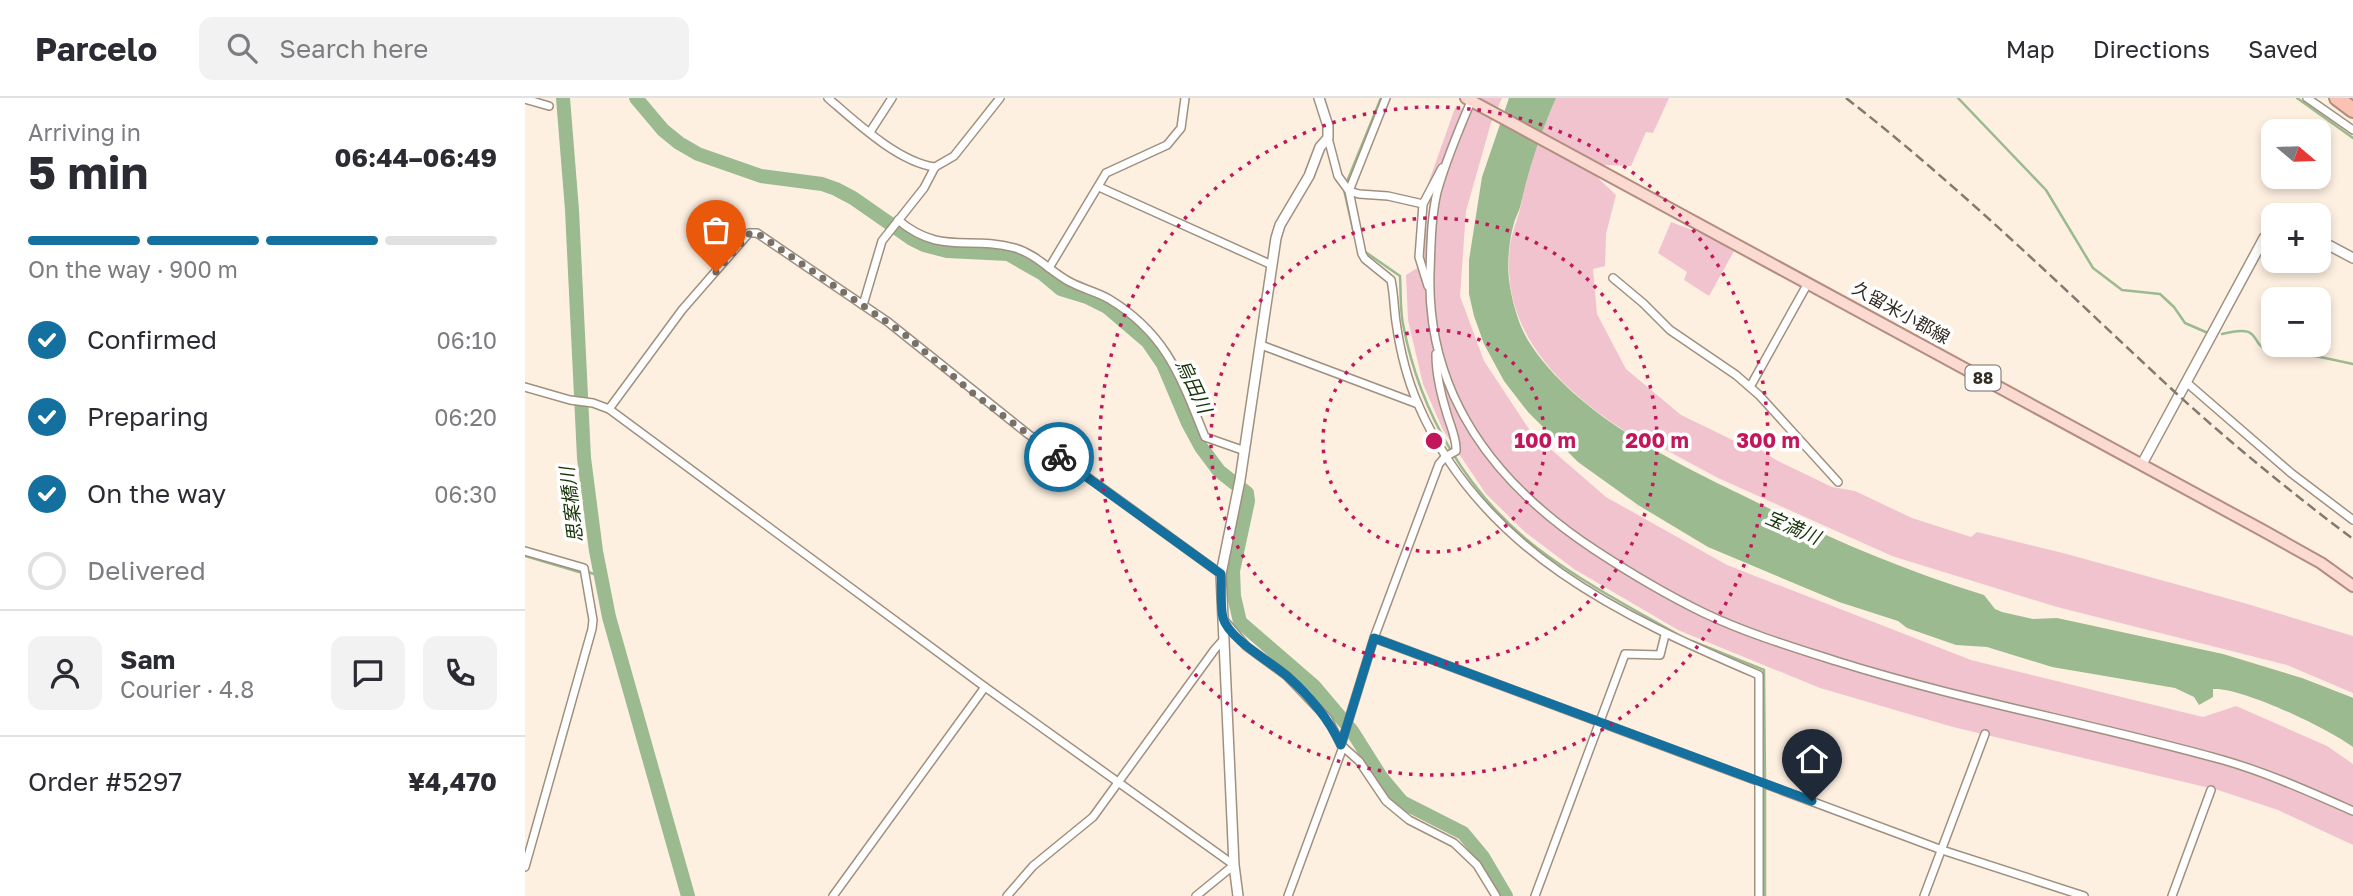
<!DOCTYPE html>
<html lang="en">
<head>
<meta charset="utf-8">
<style>
  body { margin:0; font-family:"Golos Text","Noto Sans JP",sans-serif; background:#f2f2f3; color:#2b2b33; height:100vh; display:flex; flex-direction:column; font-size:26px; white-space:nowrap }
  * { box-sizing:border-box; margin:0 }
  p { font-size:23px; color:#7c7c81 }
  .icon { flex:none; width:38px; height:38px; fill:none; stroke:currentColor; stroke-width:2; stroke-linecap:round; stroke-linejoin:round }
  .map { position:relative; flex:1; overflow:hidden }
  .sheet { display:flex; flex-direction:column; background:#fff; width:525px }
  .sheet>* { flex:none }
  .needle { width:46px; rotate:109deg }
  .fabs { position:absolute; left:1736px; top:21px; display:grid; gap:14px }
  .fabs a { display:grid; place-items:center; width:70px; height:70px; border-radius:14px; background:#fff; box-shadow:0 4px 10px #0003; font-size:35px }
  .pin { position:absolute; display:grid; place-items:center; width:60px; height:60px; color:#fff; margin:-72px -30px; border-radius:50% 50% 50% 0; rotate:-45deg; box-shadow:0 0 7px #0007 }
  .pin .icon { rotate:45deg }
  .courier { position:absolute; display:grid; place-items:center; width:70px; height:70px; margin:-35px; border:5px solid #13709f; border-radius:50%; background:#fff; color:#222; box-shadow:0 2px 9px #0007 }
  .head em { font-style:normal; font-weight:700 }
  .head div { display:flex; flex-direction:column-reverse }
  .head { display:flex; align-items:center; justify-content:space-between; height:119px; padding:0 28px }
  h1 { font-size:46px; font-weight:700; line-height:52px }
  .bar { display:grid; grid-template-columns:repeat(4,1fr); gap:10px 7px; align-content:center; height:84px; padding:0 28px }
  .bar i { height:9px; border-radius:5px; background:#e1e1e2 }
  .bar .selected { background:#13709f }
  .bar p { grid-column:span 4 }
  .line { display:flex; align-items:center; gap:18px; padding:0 28px; border-top:2px solid #e1e1e2 }
  .line div { flex:1 }
  .round { display:grid; place-items:center; flex:none; width:74px; height:74px; border-radius:14px; background:#f2f2f3 }
  ol { padding:0 28px; list-style:none }
  li { display:flex; align-items:center; gap:21px; height:77px }
  li p { margin-inline-start:auto }
  li .icon { padding:7px; border-radius:50%; background:#13709f; color:#fff; stroke-width:4 }
  li:last-child { color:#7c7c81 }
  li i { width:38px; height:38px; border:4px solid #e1e1e2; border-radius:50% }
  header { display:flex; align-items:center; gap:42px; box-sizing:border-box; height:98px; padding:0 35px; background:#fff; border-bottom:2px solid #e1e1e2 }
  header strong { font-size:33px }
  nav { display:flex; gap:38px; margin-inline-start:auto; font-size:24px }
  .search { width:490px; height:63px; background:#f2f2f3; display:flex; align-items:center; gap:18px; box-sizing:border-box; padding:0 24px; border-radius:14px; color:#7c7c81; font-size:26px }
  main { display:flex; flex:1; min-height:0 }
  .map>svg:first-child { display:block }
</style>
</head>
<body>
<header>
<strong>Parcelo</strong>
<div class="search"><svg class="icon" aria-label="search" viewBox="0 0 24 24"><circle cx="10" cy="10" r="6"/><path d="M15 15l6 6"/></svg>Search here</div>
<nav><a>Map</a><a>Directions</a><a>Saved</a></nav>
</header>
<main>
<section class="sheet">
<div class="head"><div><h1>5 min</h1><p>Arriving in</p></div><em>06:44–06:49</em></div>
<div class="bar"><i class="selected"></i><i class="selected"></i><i class="selected"></i><i></i><p>On the way · 900 m</p></div>
<ol>
<li><svg class="icon" aria-label="check" viewBox="0 0 24 24"><path d="M5 12l5 5 9-10"/></svg>Confirmed<p>06:10</p></li>
<li><svg class="icon" aria-label="check" viewBox="0 0 24 24"><path d="M5 12l5 5 9-10"/></svg>Preparing<p>06:20</p></li>
<li><svg class="icon" aria-label="check" viewBox="0 0 24 24"><path d="M5 12l5 5 9-10"/></svg>On the way<p>06:30</p></li>
<li><i></i>Delivered</li>
</ol>
<div class="line" style="height:126px"><a class="round"><svg class="icon" aria-label="person" viewBox="0 0 24 24"><circle cx="12" cy="8" r="4"/><path d="M4 21q1-7 8-7t8 7"/></svg></a><div><b>Sam</b><p>Courier · 4.8</p></div><a class="round"><svg class="icon" aria-label="chat" viewBox="0 0 24 24"><path d="M4 5h16v11H9l-5 4z"/></svg></a><a class="round"><svg class="icon" aria-label="phone" viewBox="0 0 24 24"><path d="M5 4h4l2 5-3 2q2 4 5 5l2-3 5 2v4C11 20 4 13 5 4z"/></svg></a></div>
<div class="line" style="height:91px"><div>Order #5297</div><b>¥4,470</b></div>
</section>
<div class="map">
<svg width="1828" height="798" viewBox="0 0 1828 798">
  <rect width="100%" height="100%" fill="#fef0e1"/>
  <g fill="#f0c3ce">
    <polygon points="954,0 977,0 966,25 941,113 935,198 959,263 1006,334 1081,399 1202,467 1446,562 1678,619 1711,608 1802,648 1828,666 1828,747 1753,712 1693,692 1428,629 1295,590 1153,532 1049,471 1000,434 961,396 918,332 898,286 883,222 881,177 897,167 905,100 903,86 930,10 947,12"/>
    <path d="M1031,0H1144L1128,35L1121,34L1106,68L1080,67L1074,81L1091,97L1081,136L1080,168L1068,171L1072,216L1101,271L1156,317L1220,348L1224,344L1251,362L1307,389L1330,393L1387,420L1446,439L1452,434L1538,455L1719,505L1828,538V595L1762,567L1532,509L1367,458L1193,380L1117,339L1114,342C1044,299 974,239 985,148C987,133 993,121 996,107C997,102 997,96 998,91C1006,60 1018,30 1031,0Z"/>
    <polygon points="1146,124 1183,138 1209,153 1184,198 1159,182 1162,174 1133,155"/>
  </g>
  <path fill="#9bba90" d="M984,0H1031C1016,34 1004,69 996,105C995,112 991,118 989,125C984,142 982,165 984,182C987,204 994,230 1006,247C1052,316 1143,361 1215,396C1294,436 1374,471 1459,497L1470,511L1477,514L1508,521L1532,520L1698,556L1777,580L1826,599L1828,600V649C1804,631 1717,589 1688,591V599L1674,607L1669,599L1650,590L1527,569L1462,549L1431,547L1382,530L1373,523L1314,504L1183,449L1113,407L1053,364L1003,314L979,283L959,246L949,218L944,196V162L957,79Z"/>
  <g fill="none" stroke-linecap="round" stroke-linejoin="round">
    <g stroke="#9bba90" stroke-width="2.5">
      <polyline points="1433,0 1521,92 1568,170 1597,192 1635,196 1649,209 1660,225 1683,235"/>
      <polyline points="1772,0 1828,40"/>
      <polyline points="821,86 856,0"/>
      <polyline points="819,92 829,136"/>
      <path d="M839,153L875,178C876,194 875,211 878,226C895,316 943,398 1016,453C1060,486 1110,512 1157,539"/>
      <path d="M1697,236C1740,225 1722,246 1745,253C1754,255 1764,253 1773,255C1791,258 1810,262 1828,266"/>
      <polyline points="0,458 54,474"/>
      <polyline points="63,474 75,478"/>
      <polyline points="1167,543 1239,572 1240,680"/>
      <polyline points="1240,798 1240,690"/>
    </g>
    <g stroke="#9bba90" stroke-width="14">
      <polyline points="38,0 47,112 59,360 71,453 84,519 163,798"/>
      <polyline points="111,0 138,32 154,45 173,56 236,78 297,86 311,91 328,100 387,141 399,147 422,153 483,156 518,176 536,191 562,199 582,209 623,244 638,266 663,325 676,349 694,373 722,395 723,403 708,473 709,498 715,524 789,588 827,633 856,679 877,704 938,735 958,759 981,798"/>
    </g>
    <g stroke="#9f907f" stroke-width="10">
      <g id="minor">
        <path d="M303,0C331,24 373,64 410,69"/>
        <path d="M861,0L824,93L837,156L840,161L866,182C869,196 869,210 871,224C875,252 882,281 893,306C956,453 1096,518 1234,577V798"/>
        <polyline points="1782,0 1828,32"/>
        <polyline points="0,1 24,8"/>
        <path d="M947,1C934,31 921,62 912,94C906,121 906,147 905,174C901,297 971,387 1070,452C1105,475 1142,497 1179,515C1221,535 1267,549 1311,563C1438,603 1570,626 1698,662C1743,675 1785,694 1828,713"/>
        <polyline points="345,34 367,0"/>
        <polyline points="803,40 813,78 824,93 834,96 863,98 898,106 917,70"/>
        <polyline points="574,89 747,167"/>
        <polyline points="898,106 894,159 903,188"/>
        <path d="M373,122C416,158 443,137 490,150C511,156 526,174 545,184C558,191 572,194 584,201C642,236 656,280 680,339L720,353"/>
        <polyline points="524,170 581,75 642,47 656,30 660,0"/>
        <polyline points="1088,180 1118,205 1145,232 1211,277 1234,297 1313,384"/>
        <polyline points="338,207 357,143 399,90 410,69 429,58 475,0"/>
        <polyline points="736,247 893,306"/>
        <polyline points="1661,284 1766,375 1828,422"/>
        <polyline points="0,289 45,302 68,305 84,311 460,589 709,767 671,798"/>
        <polyline points="1225,289 1283,185"/>
        <polyline points="84,311 157,212 224,135 232,135 363,224 503,336 696,476"/>
        <polyline points="0,453 59,470 68,522 67,531 0,769"/>
        <polyline points="699,522 721,548 762,578 803,621 816,647 834,663 861,703 884,722 929,745 952,767 971,798"/>
        <polyline points="849,540 1417,752 1559,798"/>
        <path d="M816,647L849,540L914,366L920,359L931,353C932,341 925,327 922,316C916,297 911,275 911,256"/>
        <polyline points="308,798 460,589"/>
        <polyline points="482,798 508,768 568,719 690,551 699,541"/>
        <polyline points="763,798 818,649"/>
        <polyline points="1010,798 1100,556 1135,557 1140,537"/>
        <polyline points="1399,798 1460,636"/>
        <polyline points="1647,798 1686,692"/>
      </g>
    </g>
    <g stroke="#9f907f" stroke-width="12">
      <g id="tertiary">
        <polyline points="1794,142 1828,160"/>
        <polyline points="1617,366 1739,140 1748,130"/>
        <polyline points="713,798 709,767 696,476 715,382 751,140 755,127 784,78 795,49 803,40 803,28 794,0"/>
      </g>
    </g>
    <g stroke="#b38d80" stroke-width="14">
      <polyline id="primary" points="941,0 1737,432 1796,465 1828,488"/>
    </g>
    <g stroke="#b38d80" stroke-width="18">
      <polyline id="motorway" points="1812,0 1828,12"/>
    </g>
    <use href="#minor" stroke="#fff" stroke-width="7"/>
    <use href="#tertiary" stroke="#fff" stroke-width="9"/>
    <use href="#primary" stroke="#fbdad1" stroke-width="10"/>
    <use href="#motorway" stroke="#f9c2b2" stroke-width="14"/>
    <path stroke="#837a6f" stroke-width="2.5" stroke-dasharray="10 5" stroke-linecap="butt" d="M1321,0C1438,91 1543,195 1652,296C1708,347 1767,395 1828,441"/>
  </g>
  <g fill="none" stroke-linecap="round" stroke-linejoin="round">
    <polyline stroke="#797066" stroke-width="7" stroke-dasharray="0 12.6" points="191,174 225,135 232,135 378,235 449,296 534,359"/>
    <path stroke="#13709f" stroke-width="9" d="M534,359L696,476C697,490 695,507 698,520C704,541 746,564 762,578C785,598 803,620 816,647L849,540L1287,703"/>
  </g>
  <g fill="none" stroke="#c2185b" stroke-width="3.5" stroke-dasharray="3.5 7">
    <circle cx="909" cy="343" r="111"/>
    <circle cx="909" cy="343" r="223"/>
    <circle cx="909" cy="343" r="334"/>
  </g>
  <g text-anchor="middle" stroke-width="7" stroke-linejoin="round" paint-order="stroke">
    <rect fill="#fff" stroke="#706b66" stroke-width="2" x="1440.5" y="267.5" width="35" height="25" rx="5"/>
    <g font-size="16" font-weight="bold" fill="#322b24">
      <text x="1458" y="286">88</text>
    </g>
    <g font-size="18" fill="#322b24" stroke="#fff">
      <text transform="translate(1376 215) rotate(29)" y="6">久留米小郡線</text>
    </g>
    <g font-size="19" font-style="italic" fill="#183508" stroke="#fff">
      <text transform="translate(669 288) rotate(65)" y="7">烏田川</text>
      <text transform="translate(46 407) rotate(-97)" y="7">思案橋川</text>
      <text transform="translate(1268 429) rotate(23)" y="7">宝満川</text>
    </g>
  </g>
  <circle cx="909" cy="343" r="10" fill="#c2185b" stroke="#fff" stroke-width="3.5"/>
  <g font-size="21" text-anchor="middle" font-weight="bold" fill="#c2185b" stroke="#fff" stroke-width="7" stroke-linejoin="round" paint-order="stroke">
    <text x="1020" y="350">100 m</text>
    <text x="1132" y="350">200 m</text>
    <text x="1243" y="350">300 m</text>
  </g>
</svg>
<div class="fabs">
<a><svg class="needle" viewBox="-14 -14 28 28"><path d="M0-13l5 13h-10z" fill="#e53935"/><path d="M0 13l5-13h-10z" fill="#7c7c81"/></svg></a>
<a>+</a>
<a>−</a>
</div>
<div class="pin" style="left:191px;top:174px;background:#ea580c"><svg class="icon" aria-label="bag" viewBox="0 0 24 24"><path d="M5 8h14l-1 12H6zM9 8a3 3 0 0 1 6 0"/></svg></div>
<div class="pin" style="left:1287px;top:703px;background:#1f2937"><svg class="icon" aria-label="home" viewBox="0 0 24 24"><path d="M3 11l9-7 9 7M6 9v11h12V9"/></svg></div>
<div class="courier" style="left:534px;top:359px"><svg class="icon" aria-label="bike" viewBox="0 0 24 24"><circle cx="6" cy="16" r="4"/><circle cx="18" cy="16" r="4"/><path d="M6 16l4-8h5l3 8M10 8l3 8H6M13 5h3"/></svg></div>
</div>
</main>
</body>
</html>
